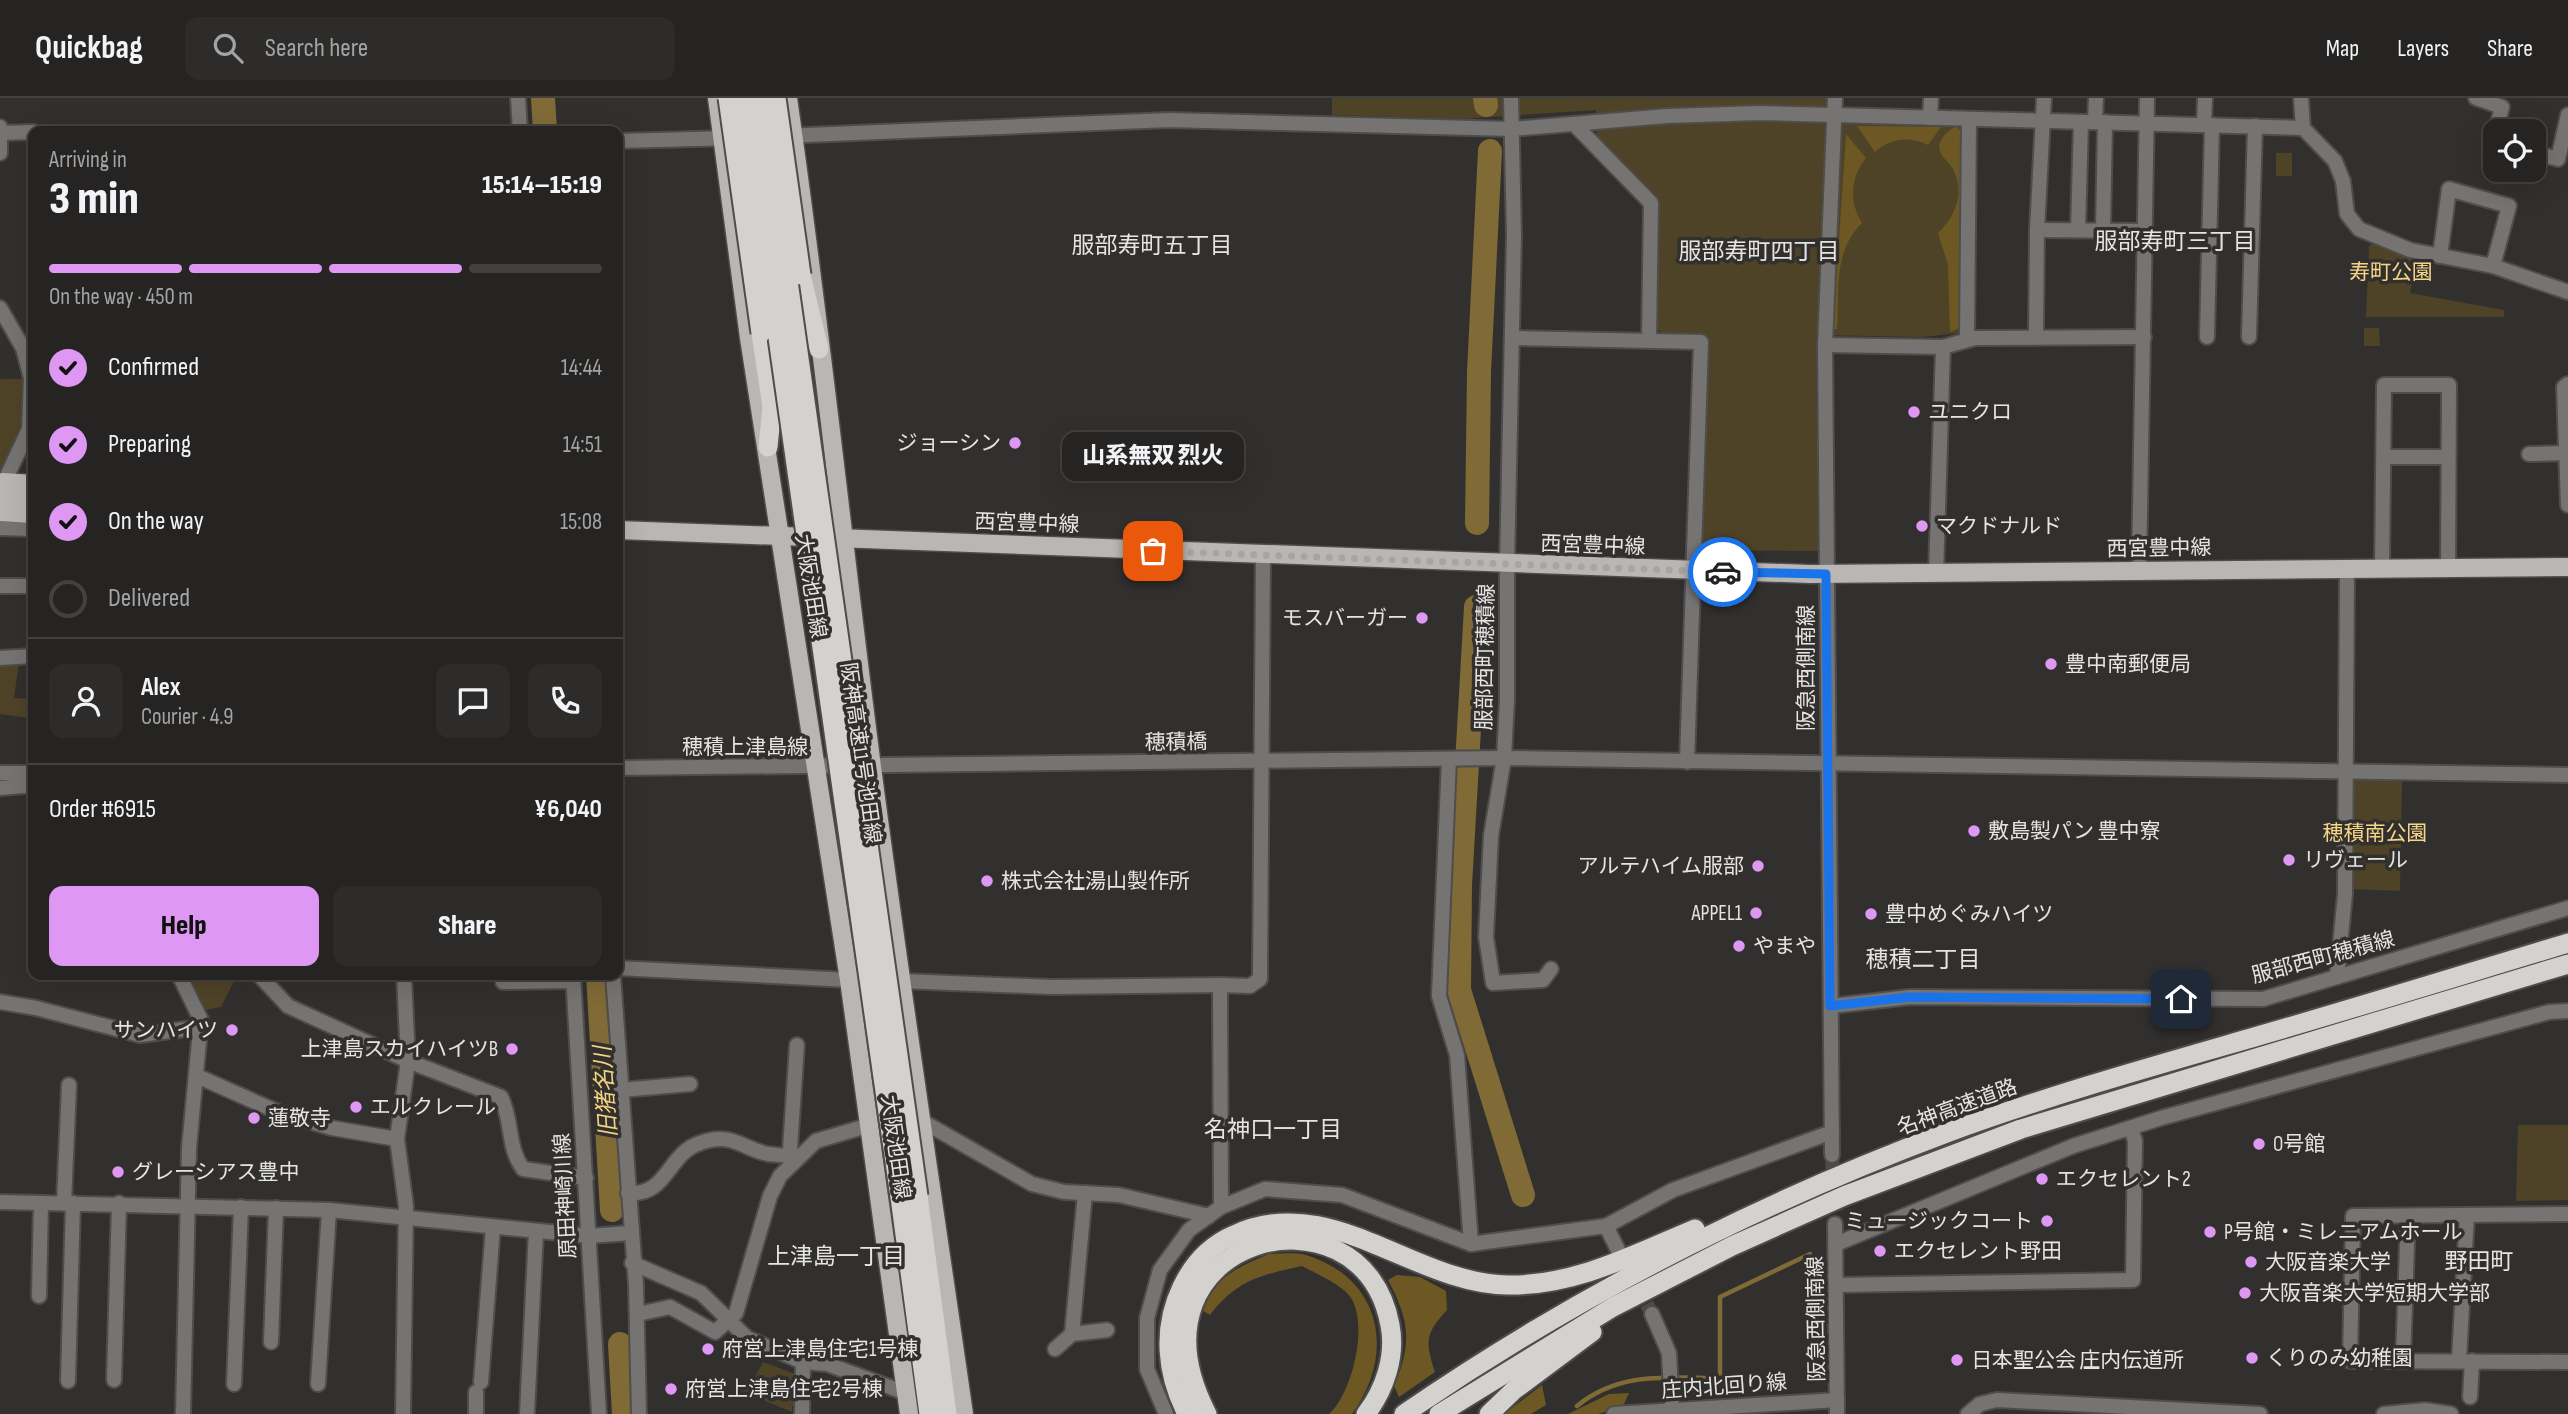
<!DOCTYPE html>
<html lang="en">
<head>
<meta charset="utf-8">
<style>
  body { margin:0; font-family:"Sofia Sans Condensed","Noto Sans JP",sans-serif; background:#2d2c2a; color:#f1f3f6; height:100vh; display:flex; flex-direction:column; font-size:26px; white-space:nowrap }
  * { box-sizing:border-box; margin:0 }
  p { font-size:23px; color:#a3a4a5 }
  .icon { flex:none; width:38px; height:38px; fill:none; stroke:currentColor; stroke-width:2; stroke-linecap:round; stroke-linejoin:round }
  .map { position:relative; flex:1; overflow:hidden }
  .panel { position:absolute; left:28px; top:28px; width:595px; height:854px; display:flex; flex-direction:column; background:#252422; border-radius:14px; box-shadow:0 7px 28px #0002,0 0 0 2px #424140 }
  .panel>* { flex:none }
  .buttons { position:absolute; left:2483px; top:21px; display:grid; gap:14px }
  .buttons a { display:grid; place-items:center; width:63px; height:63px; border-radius:14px; background:#252422; box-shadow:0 7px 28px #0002,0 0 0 2px #424140; font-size:35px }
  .pin { position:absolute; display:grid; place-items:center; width:60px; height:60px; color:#fff; margin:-30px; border-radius:14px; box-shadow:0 4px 10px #0006 }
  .courier { position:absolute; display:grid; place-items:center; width:70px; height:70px; margin:-35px; border:5px solid #1a73e8; border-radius:50%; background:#fff; color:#222; box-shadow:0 2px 9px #0007 }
  .bubble { position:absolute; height:49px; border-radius:14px; background:#252422; box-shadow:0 7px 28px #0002,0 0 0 2px #424140; font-size:23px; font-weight:800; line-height:49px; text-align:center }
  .overview em { font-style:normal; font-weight:800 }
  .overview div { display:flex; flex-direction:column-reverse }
  .overview { display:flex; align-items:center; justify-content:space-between; height:119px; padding:0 21px }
  h1 { font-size:46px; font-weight:800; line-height:52px }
  .bar { display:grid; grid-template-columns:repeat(4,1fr); gap:10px 7px; align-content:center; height:84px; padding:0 21px }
  .bar i { height:9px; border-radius:5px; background:#424140 }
  .bar .current { background:#de98f3 }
  .bar p { grid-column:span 4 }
  .line { display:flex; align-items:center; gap:18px; padding:0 21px; border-top:2px solid #424140 }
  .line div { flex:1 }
  .round { display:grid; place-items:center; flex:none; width:74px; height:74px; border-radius:14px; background:#2d2c2a }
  ol { padding:0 21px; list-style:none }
  li { display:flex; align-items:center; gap:21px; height:77px }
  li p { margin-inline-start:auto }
  li .icon { padding:7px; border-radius:50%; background:#de98f3; color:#111; stroke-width:4 }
  li:last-child { color:#a3a4a5 }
  li i { width:38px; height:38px; border:4px solid #424140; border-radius:50% }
  .action { display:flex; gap:14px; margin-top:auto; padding:14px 21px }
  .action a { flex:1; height:80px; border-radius:14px; background:#de98f3; color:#111; font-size:28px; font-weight:800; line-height:80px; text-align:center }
  .action a+a { background:#2d2c2a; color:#f1f3f6 }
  header { display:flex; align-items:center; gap:42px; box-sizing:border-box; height:98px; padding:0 35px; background:#252422; border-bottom:2px solid #424140 }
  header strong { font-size:33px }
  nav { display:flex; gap:38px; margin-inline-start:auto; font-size:24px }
  .search { width:490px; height:63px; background:#2d2c2a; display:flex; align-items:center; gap:18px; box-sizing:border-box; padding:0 24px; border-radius:14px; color:#a3a4a5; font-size:26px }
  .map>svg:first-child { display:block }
</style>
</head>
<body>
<header>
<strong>Quickbag</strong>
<div class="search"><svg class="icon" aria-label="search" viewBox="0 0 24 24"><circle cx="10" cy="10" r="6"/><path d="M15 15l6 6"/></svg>Search here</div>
<nav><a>Map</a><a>Layers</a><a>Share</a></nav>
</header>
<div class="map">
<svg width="2568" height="1316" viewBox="0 0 2568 1316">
  <rect width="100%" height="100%" fill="#31302e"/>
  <g fill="#4f4327">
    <polygon points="1332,0 1829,0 1828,22 1958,26 1965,34 1961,232 1958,235 1923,239 1816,237 1818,453 1699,452 1706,238 1662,236 1655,228 1657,103 1597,42 1596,12 1462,21 1332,17"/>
    <rect x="2276" y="55" width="16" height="23"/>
    <polygon points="2376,144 2416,160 2410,195 2504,212 2504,219 2366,219 2369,148"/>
    <polygon points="2364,230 2379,230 2380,248 2364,248"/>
    <polygon points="0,281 26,281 25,330 0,377"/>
    <polygon points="19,565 14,600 32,601 30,620 0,616 0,566"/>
    <polygon points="2349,681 2402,682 2400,793 2353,791 2349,788"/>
    <polygon points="187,877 237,877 221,909 205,912"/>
    <polygon points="2518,1027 2568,1027 2568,1102 2516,1103"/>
    <polygon points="763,1264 798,1277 797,1308 792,1308 792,1314 739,1292 752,1285"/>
  </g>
  <g fill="#6d5823">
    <path d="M1857,28L1941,29L1928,47C1909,38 1891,40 1875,54Z"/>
    <path d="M1956,28L1963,35L1960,230L1950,234L1948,167L1938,135C1956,118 1965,94 1953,71C1950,65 1941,59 1940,53C1936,43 1949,31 1956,28Z"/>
    <path d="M1846,36L1866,60C1850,80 1849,104 1862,125C1832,155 1840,193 1837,231H1833Z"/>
    <path d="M1269,1156C1280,1156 1295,1154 1306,1157C1382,1180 1396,1256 1352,1316H1329C1352,1296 1371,1222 1348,1196C1336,1184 1317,1176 1302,1168C1261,1177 1237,1182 1210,1217L1203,1213C1216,1178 1236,1170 1269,1156Z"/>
    <path d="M1397,1177L1420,1179L1446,1193L1447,1212C1425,1236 1425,1243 1435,1274L1399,1299L1394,1288C1412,1246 1410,1223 1388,1182Z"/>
    <polygon points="1542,1287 1546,1307 1531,1316 1504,1316"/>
    <polygon points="1629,1295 1623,1308 1598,1316 1568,1316 1609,1296"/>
  </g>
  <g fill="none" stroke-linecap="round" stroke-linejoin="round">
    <path stroke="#806b37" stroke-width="4.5" d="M1577,1308C1620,1273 1667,1280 1720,1280V1199L1810,1156"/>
    <g stroke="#806b37" stroke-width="24">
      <polyline points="543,0 545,33"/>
      <polyline points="1485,0 1486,7"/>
      <polyline points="1477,425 1479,274 1490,53"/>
      <polyline points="1476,509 1460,787 1459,892 1523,1097"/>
      <polyline points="598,877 612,1112"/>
      <polyline points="620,1246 624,1316"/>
    </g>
    <g stroke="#4c4b49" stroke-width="14" stroke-dasharray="14 7" stroke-linecap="butt">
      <polyline points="1832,1057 1835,1126"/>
      <polyline points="1627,1169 1652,1216"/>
    </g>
    <g stroke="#4e4d4b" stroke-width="18">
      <g id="minor">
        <polyline points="518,0 520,33"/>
        <polyline points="1511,0 1514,137 1507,466 1507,602 1504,660 1491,738 1486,839 1493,885 1543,882 1551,871"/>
        <polyline points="2301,0 2303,30"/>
        <polyline points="2476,0 2502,9 2496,33"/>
        <polyline points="1930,20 1931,0"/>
        <polyline points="2095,24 2096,0"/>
        <polyline points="1575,27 1651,105 1649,242"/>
        <polyline points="2204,27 2205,0"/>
        <polyline points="0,29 0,55"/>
        <polyline points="2303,30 2335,63 2343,83 2347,116 2359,131 2410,152 2493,168 2568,194"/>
        <polyline points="1,35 33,34"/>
        <polyline points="783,38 1169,22 1511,31 1667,18 1760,15 2303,30"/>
        <polyline points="618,43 732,40"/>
        <polyline points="2534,55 2558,61 2568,17"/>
        <polyline points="2037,132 2147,133"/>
        <polyline points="2078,132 2081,24"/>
        <polyline points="2103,132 2105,24"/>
        <polyline points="2440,158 2449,91 2509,108 2493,168"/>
        <polyline points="0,210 23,250 31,280 29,331 1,391"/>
        <polyline points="2036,238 2037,132 2044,0"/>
        <polyline points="2207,239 2212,27"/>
        <polyline points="2249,239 2255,28"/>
        <polyline points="1512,240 1701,244 1687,664"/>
        <polyline points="1967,241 1969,21"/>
        <polyline points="1825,247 1943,249 1975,240 2144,239"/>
        <polyline points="2568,286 2564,289 2568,407"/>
        <polyline points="2529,356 2568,355"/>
        <polyline points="2384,359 2448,359"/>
        <polyline points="0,430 33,431"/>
        <polyline points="2382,470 2384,287 2449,287 2448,470"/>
        <polyline points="2139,473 2147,0"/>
        <polyline points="1936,476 1943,249"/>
        <polyline points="0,488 33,488"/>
        <polyline points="0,560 33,558"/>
        <polyline points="1449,661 1439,898 1457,957 1471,1146"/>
        <polyline points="618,670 1504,660 2568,677"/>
        <polyline points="0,675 33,675"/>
        <polyline points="0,690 24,688 26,675"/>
        <polyline points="618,870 849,882"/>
        <polyline points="179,877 201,922 189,1050 183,1316"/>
        <path d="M259,877L288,908L408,963L501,999C513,1024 507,1049 523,1071L586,1080"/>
        <polyline points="573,877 599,1316"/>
        <polyline points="613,877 636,1188 639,1316"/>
        <polyline points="2337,879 2345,796 2347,470"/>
        <polyline points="902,883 1052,889 1220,887"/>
        <polyline points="503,884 573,883"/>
        <polyline points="0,904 36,910 140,937 201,929"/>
        <polyline points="1831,908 1910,899 2263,901 2568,810"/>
        <polyline points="197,978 278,1014 332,1030 397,1041 408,963 404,877"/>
        <polyline points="621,992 690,986"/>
        <polyline points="922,1023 1032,1086 1064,1094 1119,1097 1209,1118"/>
        <polyline points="397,1041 406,1108 403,1316"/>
        <polyline points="1832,1057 1825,247 1835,0"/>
        <polyline points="795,1060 790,1051 797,947"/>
        <path d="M628,1095C668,1098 667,1056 700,1045C732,1033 742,1051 768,1056C777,1057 786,1057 795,1060"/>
        <polyline points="0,1104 329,1112 589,1138 630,1135"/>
        <polyline points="64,1105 69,987"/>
        <polyline points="1221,1109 1220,887 1250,888 1260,881 1263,457"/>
        <polyline points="2568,1116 2353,1118 2350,1263 2568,1264"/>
        <polyline points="1835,1126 1837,1316"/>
        <polyline points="1606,1128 1618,1152"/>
        <polyline points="1836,1146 2073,1048 2161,1020 2549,914 2568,913"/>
        <polyline points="632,1165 701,1195 747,1240 803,1264 827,1266 906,1295"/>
        <polyline points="1836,1187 2133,1182 2135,1043 2131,1030"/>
        <polyline points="39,1198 41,1105"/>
        <polyline points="638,1216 670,1209 715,1234 736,1215 770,1098 780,1078 816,1043 870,1027"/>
        <polyline points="1652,1216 1669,1255 1672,1313"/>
        <polyline points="1072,1236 1085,1095"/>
        <polyline points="271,1244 276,1110"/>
        <polyline points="1055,1251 1072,1236 1107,1232"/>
        <polyline points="2459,1262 2467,1117"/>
        <polyline points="2403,1263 2408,1118"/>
        <polyline points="114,1282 119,1105"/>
        <polyline points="68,1283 73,1105"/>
        <polyline points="481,1284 493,1129"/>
        <polyline points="234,1286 241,1109"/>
        <polyline points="318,1286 329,1112"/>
        <polyline points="2470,1299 2472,1263"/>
        <polyline points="476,1316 476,1294"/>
        <polyline points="527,1316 536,1133"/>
        <polyline points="802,1316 803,1264"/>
        <polyline points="1166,1316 1147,1271 1147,1220 1160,1172 1189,1132 1221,1109 1265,1091 1342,1097 1471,1146 1606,1128 1673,1092 1832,1034"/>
        <polyline points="1614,1316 1837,1302"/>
        <polyline points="1968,1316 1980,1306 1997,1302 2260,1316"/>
        <polyline points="2384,1316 2425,1312 2451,1316"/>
      </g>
    </g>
    <g stroke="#4e4d4b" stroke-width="21">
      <g id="major">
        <polyline points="717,0 749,240 849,882 909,1316"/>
        <path d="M788,0C820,222 843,446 872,669C900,885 933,1100 964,1316"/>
        <polyline points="3,384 33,386"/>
        <polyline points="0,400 33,401"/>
        <polyline points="0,414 33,416"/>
        <polyline points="618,432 1810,476 2568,469"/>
      </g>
    </g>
    <g stroke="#4e4d4b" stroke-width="23">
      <g id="highway">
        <polyline points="801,177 819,251"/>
        <polyline points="761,235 772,309 768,349"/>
        <polyline points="918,1098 947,1316"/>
        <polyline points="900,1099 929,1316"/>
        <path d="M1187,1316C1166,1275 1162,1230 1182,1189C1193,1166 1211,1147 1234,1137C1330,1092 1413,1186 1508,1187C1575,1188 1635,1156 1695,1131"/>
        <path d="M1207,1316C1116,1139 1362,1076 1390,1227C1396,1258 1385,1291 1366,1316"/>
        <path d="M1404,1316C1573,1200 1756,1106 1949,1034C2050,997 2154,968 2258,938C2362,908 2465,876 2568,845"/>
        <polyline points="1439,1316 1613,1209 1732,1148 1844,1098 2021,1031 2568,866"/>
        <polyline points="1489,1316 1514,1292 1592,1234"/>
      </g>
    </g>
    <use href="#minor" stroke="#757473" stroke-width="14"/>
    <use href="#major" stroke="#b9b7b5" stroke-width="18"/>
    <use href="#highway" stroke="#d3d2cf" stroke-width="19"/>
    <g stroke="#4e4d4b" stroke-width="23" stroke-linecap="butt">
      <g id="highway-bridge">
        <polyline points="728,0 761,235"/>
        <polyline points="744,0 900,1099"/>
        <polyline points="762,0 918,1098"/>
        <polyline points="776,0 801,177"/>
      </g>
    </g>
    <use href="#highway-bridge" stroke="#d3d2cf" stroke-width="19"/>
  </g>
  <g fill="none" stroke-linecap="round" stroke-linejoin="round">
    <polyline stroke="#a6a5a3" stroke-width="7" stroke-dasharray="0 12.6" points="1153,453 1723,474"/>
    <polyline stroke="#1a73e8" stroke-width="9" points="1723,474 1826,476 1830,908 1910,899 2181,901"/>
  </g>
  <g fill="#de98f3" stroke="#31302e" stroke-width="2.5">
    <circle cx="1914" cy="314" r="7"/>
    <circle cx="1015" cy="345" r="7"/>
    <circle cx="1922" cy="428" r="7"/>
    <circle cx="1422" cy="520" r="7"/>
    <circle cx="2051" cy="566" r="7"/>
    <circle cx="1974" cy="733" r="7"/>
    <circle cx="2289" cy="762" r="7"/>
    <circle cx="1758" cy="768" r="7"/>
    <circle cx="987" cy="783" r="7"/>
    <circle cx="1756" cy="815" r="7"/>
    <circle cx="1871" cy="816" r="7"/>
    <circle cx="1739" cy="848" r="7"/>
    <circle cx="232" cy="932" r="7"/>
    <circle cx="512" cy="951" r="7"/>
    <circle cx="356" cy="1009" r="7"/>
    <circle cx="254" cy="1020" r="7"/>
    <circle cx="2259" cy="1046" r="7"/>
    <circle cx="118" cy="1074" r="7"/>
    <circle cx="2042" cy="1081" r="7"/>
    <circle cx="2047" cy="1123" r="7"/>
    <circle cx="2210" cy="1134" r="7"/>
    <circle cx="1880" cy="1153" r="7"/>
    <circle cx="2251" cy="1164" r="7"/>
    <circle cx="2245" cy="1195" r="7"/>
    <circle cx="708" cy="1251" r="7"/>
    <circle cx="2252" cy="1260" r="7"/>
    <circle cx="1957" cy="1262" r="7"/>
    <circle cx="671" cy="1291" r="7"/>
  </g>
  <g text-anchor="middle" stroke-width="7" stroke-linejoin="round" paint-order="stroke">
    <g font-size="21" fill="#f7d586" stroke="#31302e">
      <text x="2391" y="181">寿町公園</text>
      <text x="2375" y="742">穂積南公園</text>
    </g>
    <g font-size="21" fill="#e5e4e2" stroke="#31302e" text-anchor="start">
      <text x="1928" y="321">ユニクロ</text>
      <text x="1001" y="352" text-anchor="end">ジョーシン</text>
      <text x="1936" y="435">マクドナルド</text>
      <text x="1408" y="527" text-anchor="end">モスバーガー</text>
      <text x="2065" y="573">豊中南郵便局</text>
      <text x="1988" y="740">敷島製パン 豊中寮</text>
      <text x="2303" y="769">リヴェール</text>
      <text x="1744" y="775" text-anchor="end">アルテハイム服部</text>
      <text x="1001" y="790">株式会社湯山製作所</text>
      <text x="1742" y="822" text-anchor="end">APPEL1</text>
      <text x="1885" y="823">豊中めぐみハイツ</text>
      <text x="1753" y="855">やまや</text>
      <text x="218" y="939" text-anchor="end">サンハイツ</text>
      <text x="498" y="958" text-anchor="end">上津島スカイハイツB</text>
      <text x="370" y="1016">エルクレール</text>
      <text x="268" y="1027">蓮敬寺</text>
      <text x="2273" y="1053">O号館</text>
      <text x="132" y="1081">グレーシアス豊中</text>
      <text x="2056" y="1088">エクセレント2</text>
      <text x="2033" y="1130" text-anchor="end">ミュージックコート</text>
      <text x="2224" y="1141">P号館・ミレニアムホール</text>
      <text x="1894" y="1160">エクセレント野田</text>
      <text x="2265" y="1171">大阪音楽大学</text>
      <text x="2259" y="1202">大阪音楽大学短期大学部</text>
      <text x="722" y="1258">府営上津島住宅1号棟</text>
      <text x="2266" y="1267">くりのみ幼稚園</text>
      <text x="1971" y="1269">日本聖公会 庄内伝道所</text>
      <text x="685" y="1298">府営上津島住宅2号棟</text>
    </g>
    <g font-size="21" fill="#e5e4e2" stroke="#31302e">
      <text transform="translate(1027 425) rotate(2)" y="7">西宮豊中線</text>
      <text transform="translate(1593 447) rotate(2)" y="7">西宮豊中線</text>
      <text transform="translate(2159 450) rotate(-1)" y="7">西宮豊中線</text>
      <text transform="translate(811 488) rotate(81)" y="7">大阪池田線</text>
      <text transform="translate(1485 559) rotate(-89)" y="7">服部西町穂積線</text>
      <text transform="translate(1806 570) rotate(-90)" y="7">阪急西側南線</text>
      <text transform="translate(1176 644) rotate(-1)" y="7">穂積橋</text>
      <text x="745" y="656">穂積上津島線</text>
      <text transform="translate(861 655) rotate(82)" y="7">阪神高速11号池田線</text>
      <text transform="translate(2323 859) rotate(-15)" y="7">服部西町穂積線</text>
      <text transform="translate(1957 1009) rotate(-20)" y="7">名神高速道路</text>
      <text transform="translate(896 1049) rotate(82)" y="7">大阪池田線</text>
      <text transform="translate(565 1098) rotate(-93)" y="7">原田神崎川線</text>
      <text transform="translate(1816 1221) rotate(-91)" y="7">阪急西側南線</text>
      <text transform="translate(1724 1288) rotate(-4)" y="7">庄内北回り線</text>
    </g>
    <g font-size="23" fill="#e5e4e2" stroke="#31302e">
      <text x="2175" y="151">服部寿町三丁目</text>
      <text x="1152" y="155">服部寿町五丁目</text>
      <text x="1759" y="161">服部寿町四丁目</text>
      <text x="1923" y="869">穂積二丁目</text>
      <text x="1273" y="1039">名神口一丁目</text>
      <text x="836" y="1166">上津島一丁目</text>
      <text x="2479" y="1171">野田町</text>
    </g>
    <g font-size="23" font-style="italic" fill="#f2d181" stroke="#31302e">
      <text transform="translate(605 994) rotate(-94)" y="8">旧猪名川</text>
    </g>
  </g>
</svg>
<div class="buttons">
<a><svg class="icon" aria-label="locate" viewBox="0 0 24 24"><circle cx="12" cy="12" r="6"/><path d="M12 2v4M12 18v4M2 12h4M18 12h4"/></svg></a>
</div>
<div class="pin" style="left:1153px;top:453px;background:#ea580c"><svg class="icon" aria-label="bag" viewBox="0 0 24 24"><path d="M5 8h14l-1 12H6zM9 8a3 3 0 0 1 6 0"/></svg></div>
<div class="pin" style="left:2181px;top:901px;background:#1f2937"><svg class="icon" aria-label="home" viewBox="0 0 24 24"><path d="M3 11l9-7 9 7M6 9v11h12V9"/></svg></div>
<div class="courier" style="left:1723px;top:474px"><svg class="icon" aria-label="car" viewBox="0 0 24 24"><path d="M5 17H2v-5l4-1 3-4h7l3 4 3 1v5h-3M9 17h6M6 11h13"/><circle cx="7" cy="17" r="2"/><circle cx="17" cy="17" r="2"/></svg></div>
<div class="bubble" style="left:1062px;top:334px;width:182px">山系無双 烈火</div>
<section class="panel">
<div class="overview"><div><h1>3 min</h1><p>Arriving in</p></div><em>15:14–15:19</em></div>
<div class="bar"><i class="current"></i><i class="current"></i><i class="current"></i><i></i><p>On the way · 450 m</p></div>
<ol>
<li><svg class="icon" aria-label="check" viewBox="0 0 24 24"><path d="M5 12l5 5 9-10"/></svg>Confirmed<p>14:44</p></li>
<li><svg class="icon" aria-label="check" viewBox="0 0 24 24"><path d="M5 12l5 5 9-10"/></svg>Preparing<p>14:51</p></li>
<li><svg class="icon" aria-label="check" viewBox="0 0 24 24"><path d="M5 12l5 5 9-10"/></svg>On the way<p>15:08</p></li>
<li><i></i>Delivered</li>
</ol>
<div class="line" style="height:126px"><a class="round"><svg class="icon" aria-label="person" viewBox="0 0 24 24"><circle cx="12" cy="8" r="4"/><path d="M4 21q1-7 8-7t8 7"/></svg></a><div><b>Alex</b><p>Courier · 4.9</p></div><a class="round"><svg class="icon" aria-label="chat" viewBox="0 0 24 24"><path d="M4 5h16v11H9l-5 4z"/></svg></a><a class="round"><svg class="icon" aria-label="phone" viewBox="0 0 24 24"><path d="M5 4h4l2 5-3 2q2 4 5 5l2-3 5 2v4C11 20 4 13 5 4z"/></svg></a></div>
<div class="line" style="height:91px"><div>Order #6915</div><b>¥6,040</b></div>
<div class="action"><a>Help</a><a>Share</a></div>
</section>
</div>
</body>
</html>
